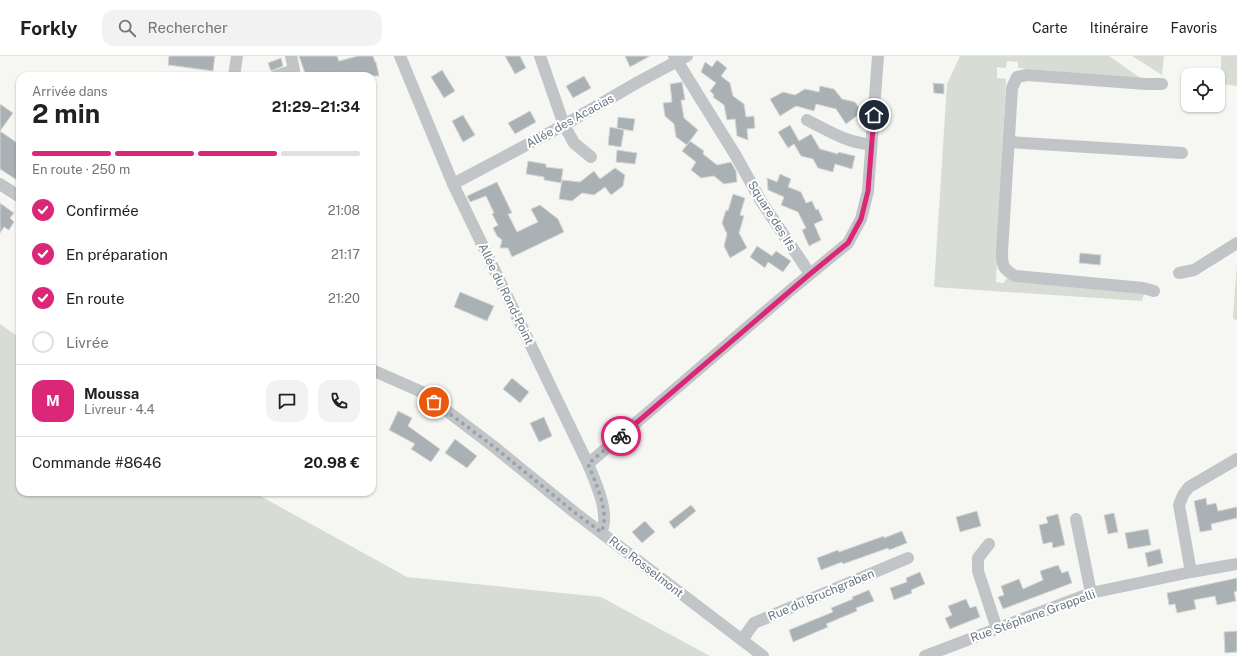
<!DOCTYPE html>
<html lang="fr">
<head>
<meta charset="utf-8">
<style>
  body { margin:0; font-family:"Public Sans",sans-serif; background:#f2f2f2; color:#202124; height:100vh; display:flex; flex-direction:column; font-size:15px; white-space:nowrap }
  * { box-sizing:border-box; margin:0 }
  p { font-size:13px; color:#757577 }
  .icon { flex:none; width:22px; height:22px; fill:none; stroke:currentColor; stroke-width:2; stroke-linecap:round; stroke-linejoin:round }
  .map { position:relative; flex:1; overflow:hidden }
  .sheet { position:absolute; left:16px; top:16px; width:360px; height:424px; display:flex; flex-direction:column; background:#fff; border-radius:12px; box-shadow:0 1px 3px #0004 }
  .sheet>* { flex:none }
  .tools { position:absolute; left:1181px; top:12px; display:grid; gap:8px }
  .tools a { display:grid; place-items:center; width:44px; height:44px; border-radius:8px; background:#fff; box-shadow:0 1px 3px #0004; font-size:20px }
  .pin { position:absolute; display:grid; place-items:center; width:34px; height:34px; color:#fff; margin:-17px; border:2px solid #fff; border-radius:50%; box-shadow:0 1px 4px #0007 }
  .courier { position:absolute; display:grid; place-items:center; width:40px; height:40px; margin:-20px; border:3px solid #db2777; border-radius:50%; background:#fff; color:#222; box-shadow:0 1px 5px #0007 }
  .head em { font-style:normal; font-weight:700 }
  .head div { display:flex; flex-direction:column-reverse }
  .head { display:flex; align-items:center; justify-content:space-between; height:68px; padding:0 16px }
  h1 { font-size:26px; font-weight:700; line-height:30px }
  .bar { display:grid; grid-template-columns:repeat(4,1fr); gap:6px 4px; align-content:center; height:48px; padding:0 16px }
  .bar i { height:5px; border-radius:3px; background:#e0e0e0 }
  .bar .on { background:#db2777 }
  .bar p { grid-column:span 4 }
  .line { display:flex; align-items:center; gap:10px; padding:0 16px; border-top:1px solid #e0e0e0 }
  .line div { flex:1 }
  .round { display:grid; place-items:center; flex:none; width:42px; height:42px; border-radius:12px; background:#f2f2f2 }
  ol { padding:0 16px; list-style:none }
  li { display:flex; align-items:center; gap:12px; height:44px }
  li p { margin-inline-start:auto }
  li .icon { padding:4px; border-radius:50%; background:#db2777; color:#fff; stroke-width:4 }
  li:last-child { color:#757577 }
  li i { width:22px; height:22px; border:2px solid #e0e0e0; border-radius:50% }
  header { display:flex; align-items:center; gap:24px; box-sizing:border-box; height:56px; padding:0 20px; background:#fff; border-bottom:1px solid #e0e0e0 }
  header strong { font-size:19px }
  nav { display:flex; gap:22px; margin-inline-start:auto; font-size:14px }
  .search { width:280px; height:36px; background:#f2f2f2; display:flex; align-items:center; gap:10px; box-sizing:border-box; padding:0 14px; border-radius:12px; color:#757577; font-size:15px }
  .map>svg:first-child { display:block }
</style>
</head>
<body>
<header>
<strong>Forkly</strong>
<div class="search"><svg class="icon" aria-label="search" viewBox="0 0 24 24"><circle cx="10" cy="10" r="6"/><path d="M15 15l6 6"/></svg>Rechercher</div>
<nav><a>Carte</a><a>Itinéraire</a><a>Favoris</a></nav>
</header>
<div class="map">
<svg width="1237" height="600" viewBox="0 0 1237 600">
  <rect width="100%" height="100%" fill="#f6f6f3"/>
  <g fill="#d7ddd4">
    <polygon points="960,0 1109,0 1142,23 1018,12 1018,6 1007,5 1006,12 997,11 997,22 1006,23 996,226 1004,227 1006,223 1012,223 1144,238 1142,245 934,231 947,28"/>
    <polygon points="1132,0 1164,0 1162,19"/>
    <polygon points="1221,0 1237,0 1237,30 1218,27 1221,13"/>
    <polygon points="1237,207 1237,263 1236,264 1233,262"/>
    <polygon points="0,268 20,282 20,436 253,436 407,521 601,541 710,600 0,600"/>
  </g>
  <g fill="#a9b1b5" stroke="#d7d7d5">
    <polygon points="169,0 215,0 213,15 168,9"/>
    <polygon points="299,0 337,0 339,5 358,0 373,0 375,6 376,6 379,20 342,20 340,16 329,20 306,20"/>
    <polygon points="505,0 520,0 526,12 515,18"/>
    <polygon points="625,0 650,0 630,11"/>
    <polygon points="281,2 283,10 271,15 268,7"/>
    <polygon points="717,4 727,12 721,20 730,27 733,40 744,48 746,61 754,60 755,72 747,73 748,84 737,80 735,63 727,64 724,49 713,41 714,39 710,35 716,27 701,16 705,6 712,11"/>
    <polygon points="442,14 455,35 444,42 431,21"/>
    <polygon points="584,20 591,32 573,42 566,30"/>
    <polygon points="682,26 685,44 681,44 684,62 698,74 687,89 676,81 674,68 665,60 663,47 672,46 670,28"/>
    <polygon points="933,27 944,28 944,38 934,37"/>
    <polygon points="820,30 834,33 842,43 855,46 862,56 846,68 836,53 816,48 814,55 796,50 780,60 770,43 783,36 795,39 805,33 819,36"/>
    <polygon points="0,48 13,57 0,75 20,89 20,126 0,113"/>
    <polygon points="530,55 536,66 515,78 508,67"/>
    <polygon points="463,59 475,79 463,86 452,65"/>
    <polygon points="618,61 635,63 633,75 617,72"/>
    <polygon points="790,69 799,85 811,78 820,93 838,98 838,96 855,100 852,113 835,108 833,116 818,112 813,103 801,100 794,88 788,92 778,76"/>
    <polygon points="610,71 624,74 621,91 608,89"/>
    <polygon points="690,85 704,95 703,98 717,109 731,106 736,115 737,126 724,128 714,120 701,122 691,114 696,106 682,95"/>
    <polygon points="617,94 637,97 635,108 616,106"/>
    <polygon points="528,105 546,108 546,111 563,113 561,127 544,124 544,121 526,118"/>
    <polygon points="615,112 625,119 623,130 611,139 605,131 594,139 582,137 572,145 559,143 562,124 580,126 594,115 600,123"/>
    <polygon points="780,118 791,123 788,131 801,136 806,147 812,145 816,154 818,153 823,164 814,168 821,184 809,190 802,174 806,172 798,156 781,149 784,141 768,134 767,122 777,126"/>
    <polygon points="497,126 512,157 508,158 517,176 538,166 531,153 540,149 558,163 564,176 512,201 508,192 500,192 502,184 497,180 493,172 498,169 492,158 494,157 486,140 470,146 467,140"/>
    <polygon points="733,138 745,142 740,159 744,160 739,177 747,192 730,202 724,190 727,178 722,167 726,154 728,155"/>
    <polygon points="0,147 14,157 10,162 14,166 9,174 4,171 0,177"/>
    <polygon points="757,190 772,200 776,195 791,205 783,216 768,206 765,212 750,201"/>
    <polygon points="1080,197 1101,199 1100,209 1079,207"/>
    <polygon points="460,236 494,250 487,265 454,251"/>
    <polygon points="512,322 529,336 520,347 503,333"/>
    <polygon points="398,355 412,362 408,370 440,393 431,406 411,393 415,388 389,374"/>
    <polygon points="544,361 552,380 539,386 530,367"/>
    <polygon points="455,383 477,400 467,412 445,397"/>
    <polygon points="1206,442 1207,449 1216,447 1218,455 1237,451 1237,462 1211,468 1212,474 1200,476 1194,445"/>
    <polygon points="691,449 696,455 674,473 669,466"/>
    <polygon points="977,455 981,470 960,476 956,461"/>
    <polygon points="1114,457 1118,476 1108,478 1104,459"/>
    <polygon points="1058,458 1065,489 1053,492 1052,486 1043,488 1039,469 1048,467 1046,461"/>
    <polygon points="645,465 655,476 642,487 632,476"/>
    <polygon points="1148,473 1151,489 1128,493 1125,477"/>
    <polygon points="902,475 907,487 889,494 888,492 843,508 842,506 821,514 817,502 838,494 839,496 884,480 884,482"/>
    <polygon points="1160,493 1163,507 1148,511 1145,497"/>
    <polygon points="1058,509 1062,517 1068,515 1072,527 1003,553 998,541 1004,539 1001,530 1019,523 1023,533 1043,524 1040,515"/>
    <polygon points="920,516 925,528 911,534 912,537 894,544 890,532 907,526 906,522"/>
    <polygon points="1237,522 1237,535 1234,536 1236,545 1217,549 1215,540 1194,544 1196,553 1177,557 1175,548 1169,549 1167,537"/>
    <polygon points="869,534 874,545 856,552 857,555 826,568 828,571 793,586 789,574 833,556 831,552 853,543 852,541"/>
    <polygon points="966,543 970,552 976,550 980,561 950,573 945,562 952,559 948,550"/>
    <polygon points="1237,575 1237,596 1225,597 1224,576"/>
  </g>
  <g fill="none" stroke-linecap="round" stroke-linejoin="round">
    <g stroke="#c1c5c8" stroke-width="12">
      <path d="M400,0L453,128L588,408C595,425 611,459 601,476"/>
      <polyline points="540,0 564,69 574,87 591,101"/>
      <polyline points="674,0 736,100 761,145 810,218"/>
      <polyline points="234,20 237,0"/>
      <polyline points="276,20 294,14 291,0"/>
      <path d="M807,64C827,74 849,88 871,88"/>
      <polyline points="1009,86 1182,97"/>
      <polyline points="0,128 20,141"/>
      <polyline points="453,128 564,69 640,25 687,0"/>
      <polyline points="1179,217 1194,214 1237,187"/>
      <path d="M1154,235L1143,232L1015,220C1003,213 1002,210 1002,196L1012,32L1017,21L1027,19L1146,28H1162"/>
      <polyline points="372,314 422,336 493,390 574,456 763,600"/>
      <polyline points="588,408 792,233 848,187 861,163 868,135 878,0"/>
      <polyline points="1076,463 1091,537"/>
      <polyline points="989,488 978,502 978,515 997,573"/>
      <polyline points="1191,516 1179,449 1183,439 1189,431 1237,403"/>
      <polyline points="742,584 754,567 908,502"/>
      <polyline points="925,600 1091,537 1191,516 1237,508"/>
    </g>
  </g>
  <g fill="none" stroke-linecap="round" stroke-linejoin="round">
    <path stroke="#99a3aa" stroke-width="4" stroke-dasharray="0 7.2" d="M434,346L493,390L574,456L601,476C611,459 595,425 588,408L621,380"/>
    <polyline stroke="#db2777" stroke-width="5" points="621,380 810,218 848,187 861,163 868,135 874,59"/>
  </g>
  <g text-anchor="middle" stroke-width="4" stroke-linejoin="round" paint-order="stroke">
    <g font-size="12" fill="#677682" stroke="#fff">
      <text transform="translate(570 65) rotate(-29)" y="4">Allée des Acacias</text>
      <text transform="translate(772 160) rotate(58)" y="4">Square des Ifs</text>
      <text transform="translate(506 238) rotate(64)" y="4">Allée du Rond-Point</text>
      <text transform="translate(646 511) rotate(38)" y="4">Rue Rosselmont</text>
      <text transform="translate(821 539) rotate(-23)" y="4">Rue du Bruchgraben</text>
      <text transform="translate(1033 560) rotate(-20)" y="4">Rue Stéphane Grappelli</text>
    </g>
  </g>
</svg>
<div class="tools">
<a><svg class="icon" aria-label="locate" viewBox="0 0 24 24"><circle cx="12" cy="12" r="6"/><path d="M12 2v4M12 18v4M2 12h4M18 12h4"/></svg></a>
</div>
<div class="pin" style="left:434px;top:346px;background:#ea580c"><svg class="icon" aria-label="bag" viewBox="0 0 24 24"><path d="M5 8h14l-1 12H6zM9 8a3 3 0 0 1 6 0"/></svg></div>
<div class="pin" style="left:874px;top:59px;background:#1f2937"><svg class="icon" aria-label="home" viewBox="0 0 24 24"><path d="M3 11l9-7 9 7M6 9v11h12V9"/></svg></div>
<div class="courier" style="left:621px;top:380px"><svg class="icon" aria-label="bike" viewBox="0 0 24 24"><circle cx="6" cy="16" r="4"/><circle cx="18" cy="16" r="4"/><path d="M6 16l4-8h5l3 8M10 8l3 8H6M13 5h3"/></svg></div>
<section class="sheet">
<div class="head"><div><h1>2 min</h1><p>Arrivée dans</p></div><em>21:29–21:34</em></div>
<div class="bar"><i class="on"></i><i class="on"></i><i class="on"></i><i></i><p>En route · 250 m</p></div>
<ol>
<li><svg class="icon" aria-label="check" viewBox="0 0 24 24"><path d="M5 12l5 5 9-10"/></svg>Confirmée<p>21:08</p></li>
<li><svg class="icon" aria-label="check" viewBox="0 0 24 24"><path d="M5 12l5 5 9-10"/></svg>En préparation<p>21:17</p></li>
<li><svg class="icon" aria-label="check" viewBox="0 0 24 24"><path d="M5 12l5 5 9-10"/></svg>En route<p>21:20</p></li>
<li><i></i>Livrée</li>
</ol>
<div class="line" style="height:72px"><b class="round" style="background:#db2777;color:#fff">M</b><div><b>Moussa</b><p>Livreur · 4.4</p></div><a class="round"><svg class="icon" aria-label="chat" viewBox="0 0 24 24"><path d="M4 5h16v11H9l-5 4z"/></svg></a><a class="round"><svg class="icon" aria-label="phone" viewBox="0 0 24 24"><path d="M5 4h4l2 5-3 2q2 4 5 5l2-3 5 2v4C11 20 4 13 5 4z"/></svg></a></div>
<div class="line" style="height:52px"><div>Commande #8646</div><b>20.98 €</b></div>
</section>
</div>
</body>
</html>
